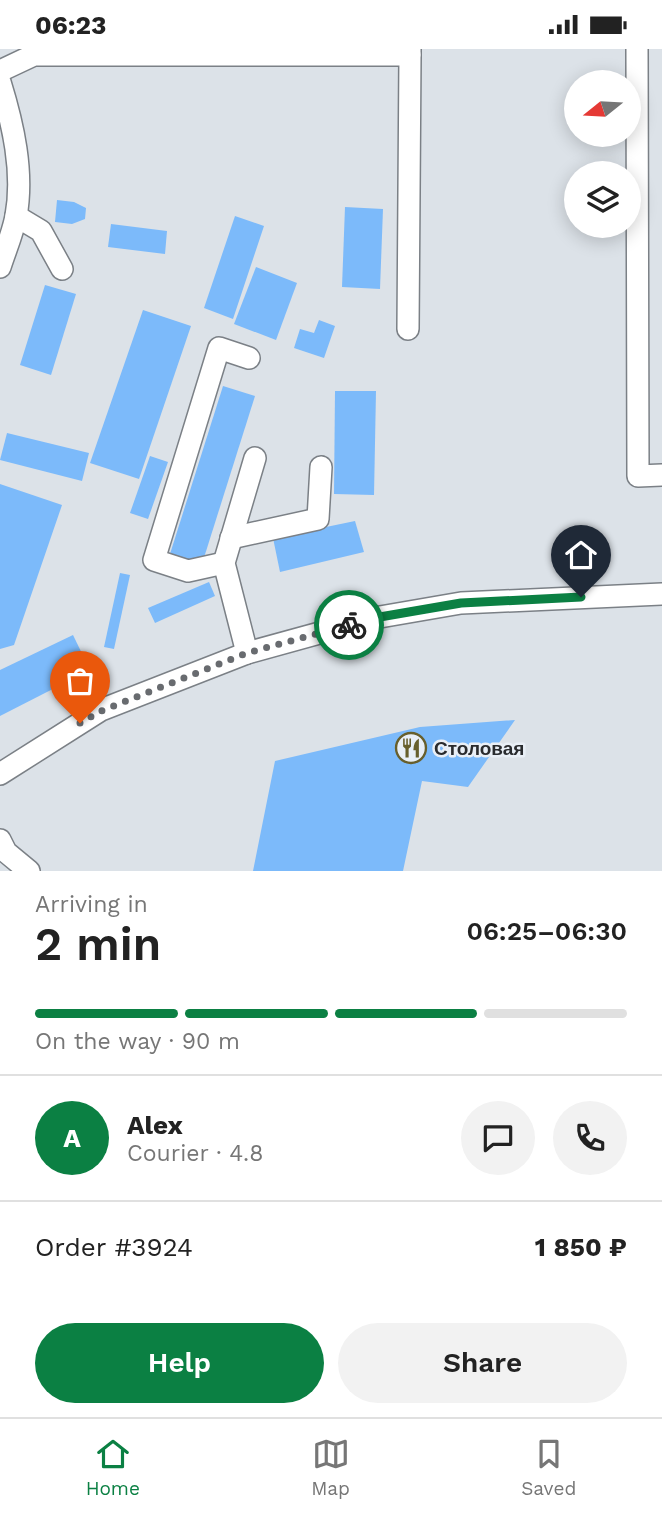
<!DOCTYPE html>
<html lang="en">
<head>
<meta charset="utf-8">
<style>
  body { margin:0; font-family:"Work Sans",sans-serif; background:#f2f2f2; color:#222; height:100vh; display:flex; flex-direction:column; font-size:26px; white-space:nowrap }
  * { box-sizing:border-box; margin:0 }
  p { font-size:23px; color:#767676 }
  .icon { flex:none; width:38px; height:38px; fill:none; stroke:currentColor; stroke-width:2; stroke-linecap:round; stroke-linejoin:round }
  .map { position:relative; height:822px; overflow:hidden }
  .panel { display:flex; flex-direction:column; background:#fff; flex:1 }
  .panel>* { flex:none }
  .needle { width:46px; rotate:252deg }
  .buttons { position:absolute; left:564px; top:21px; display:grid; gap:14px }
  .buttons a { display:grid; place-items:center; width:77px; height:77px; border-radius:50%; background:#fff; box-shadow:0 4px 18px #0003; font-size:35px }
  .pin { position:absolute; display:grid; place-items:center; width:60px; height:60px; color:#fff; margin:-72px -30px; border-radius:50% 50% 50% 0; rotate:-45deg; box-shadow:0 0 7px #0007 }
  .pin .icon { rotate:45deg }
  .courier { position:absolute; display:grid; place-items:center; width:70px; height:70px; margin:-35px; border:5px solid #0b8043; border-radius:50%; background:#fff; color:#222; box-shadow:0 2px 9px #0007 }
  .headline em { font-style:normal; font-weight:600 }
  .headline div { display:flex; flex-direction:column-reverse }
  .headline { display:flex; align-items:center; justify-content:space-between; height:119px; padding:0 35px }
  h1 { font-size:46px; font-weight:600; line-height:52px }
  .bar { display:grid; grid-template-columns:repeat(4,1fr); gap:10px 7px; align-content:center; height:84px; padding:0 35px }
  .bar i { height:9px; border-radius:5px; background:#e0e0e0 }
  .bar .active { background:#0b8043 }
  .bar p { grid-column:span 4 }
  .line { display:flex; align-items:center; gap:18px; padding:0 35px; border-top:2px solid #e0e0e0 }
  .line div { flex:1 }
  .round { display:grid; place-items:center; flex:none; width:74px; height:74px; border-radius:37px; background:#f2f2f2 }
  .button { display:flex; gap:14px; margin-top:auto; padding:14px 35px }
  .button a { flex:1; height:80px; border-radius:42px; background:#0b8043; color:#fff; font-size:28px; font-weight:600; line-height:80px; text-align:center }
  .button a+a { background:#f2f2f2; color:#222 }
  .status { display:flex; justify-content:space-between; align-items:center; height:49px; padding:0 35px; background:#fff; direction:ltr }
  .status svg { height:19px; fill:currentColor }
  .tabs { display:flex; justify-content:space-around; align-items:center; height:98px; border-top:2px solid #e0e0e0; background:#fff; font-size:19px; color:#767676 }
  .tabs a { display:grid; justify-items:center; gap:4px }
  .tabs .active { color:#0b8043 }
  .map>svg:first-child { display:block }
</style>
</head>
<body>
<div class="status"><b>06:23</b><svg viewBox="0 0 49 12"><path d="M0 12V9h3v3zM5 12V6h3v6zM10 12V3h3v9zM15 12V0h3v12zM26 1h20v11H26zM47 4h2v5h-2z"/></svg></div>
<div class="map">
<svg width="662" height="822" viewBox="0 0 662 822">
  <rect width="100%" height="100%" fill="#dce2e8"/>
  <g fill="#7cbafa">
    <polygon points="57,151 74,153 86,159 85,170 72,175 55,173"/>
    <polygon points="345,158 383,160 380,240 342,238"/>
    <polygon points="235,167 264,177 233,270 204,259"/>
    <polygon points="111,175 167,182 165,205 108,198"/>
    <polygon points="256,218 297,234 276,291 234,275"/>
    <polygon points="45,236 76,245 51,326 20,316"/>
    <polygon points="143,261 191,277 139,430 90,414"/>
    <polygon points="319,271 335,277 324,309 294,299 300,280 314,284"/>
    <polygon points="223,337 255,347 202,515 170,505"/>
    <polygon points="335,342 376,342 374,446 334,445"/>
    <polygon points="7,384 89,404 82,432 0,411"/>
    <polygon points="150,407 168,413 148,470 130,464"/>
    <polygon points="0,435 62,456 14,596 0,600"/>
    <polygon points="355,472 364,503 280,523 273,489"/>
    <polygon points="120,524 130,526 114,600 104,598"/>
    <polygon points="209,533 215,547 155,574 148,559"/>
    <polygon points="73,586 90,621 0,667 0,621"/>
    <polygon points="515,671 468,738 422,732 403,822 253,822 275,712 420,678"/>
  </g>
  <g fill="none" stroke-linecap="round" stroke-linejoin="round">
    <g stroke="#7b8086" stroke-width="24">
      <g id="minor">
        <polyline points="637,0 638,427 662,426"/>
        <polyline points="0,22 34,6 410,6 410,0"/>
        <path d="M0,33C13,75 24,123 16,167C13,184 5,202 0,218"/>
        <polyline points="16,167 41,182 62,220"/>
        <polyline points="408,280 410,6"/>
        <polyline points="231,489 318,470 321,418"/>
        <polyline points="224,514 188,522 154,511 219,299 249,309"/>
        <polyline points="247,604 224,514 255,409"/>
        <polyline points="0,725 101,661 247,604 374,569 461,554 662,545"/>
        <polyline points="0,791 6,803 29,822"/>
      </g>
    </g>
    <use href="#minor" stroke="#fff" stroke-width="21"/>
  </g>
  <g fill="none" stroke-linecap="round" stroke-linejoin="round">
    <polyline stroke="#686b6f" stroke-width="7" stroke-dasharray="0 12.6" points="80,674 101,662 247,604 349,576"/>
    <polyline stroke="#0b8043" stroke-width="9" points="349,576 374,569 461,554 581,548"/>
  </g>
  <defs>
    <g id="restaurant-ring" transform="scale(1.575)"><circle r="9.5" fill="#e9eff6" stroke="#675f2c" stroke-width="1.5"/><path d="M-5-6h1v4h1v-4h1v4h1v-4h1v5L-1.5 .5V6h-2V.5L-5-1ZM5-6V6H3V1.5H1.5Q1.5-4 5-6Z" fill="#675f2c"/></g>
  </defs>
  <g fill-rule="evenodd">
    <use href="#restaurant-ring" x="411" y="699"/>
  </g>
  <g text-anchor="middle" stroke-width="5" stroke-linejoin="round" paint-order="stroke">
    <g font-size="19" font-weight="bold" fill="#292b2e" stroke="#e9eff6" text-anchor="start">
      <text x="434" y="706">Столовая</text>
    </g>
  </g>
</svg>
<div class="buttons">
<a><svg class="needle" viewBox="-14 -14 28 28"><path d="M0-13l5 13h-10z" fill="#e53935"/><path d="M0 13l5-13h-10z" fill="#767676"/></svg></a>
<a><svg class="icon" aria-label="layers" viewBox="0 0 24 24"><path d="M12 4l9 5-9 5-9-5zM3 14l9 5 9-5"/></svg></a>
</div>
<div class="pin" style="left:80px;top:674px;background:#ea580c"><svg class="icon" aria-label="bag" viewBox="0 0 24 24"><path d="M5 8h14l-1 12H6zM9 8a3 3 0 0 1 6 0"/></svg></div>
<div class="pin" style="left:581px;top:548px;background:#1f2937"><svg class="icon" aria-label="home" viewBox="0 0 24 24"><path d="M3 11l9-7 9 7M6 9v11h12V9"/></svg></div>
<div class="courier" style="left:349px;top:576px"><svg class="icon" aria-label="bike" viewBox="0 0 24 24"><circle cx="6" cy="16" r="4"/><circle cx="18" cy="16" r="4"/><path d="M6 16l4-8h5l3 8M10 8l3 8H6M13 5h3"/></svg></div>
</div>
<section class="panel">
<div class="headline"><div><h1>2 min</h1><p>Arriving in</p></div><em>06:25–06:30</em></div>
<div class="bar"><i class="active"></i><i class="active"></i><i class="active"></i><i></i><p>On the way · 90 m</p></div>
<div class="line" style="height:126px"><b class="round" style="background:#0b8043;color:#fff">A</b><div><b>Alex</b><p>Courier · 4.8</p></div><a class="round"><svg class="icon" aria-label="chat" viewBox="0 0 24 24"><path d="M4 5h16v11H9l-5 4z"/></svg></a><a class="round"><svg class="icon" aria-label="phone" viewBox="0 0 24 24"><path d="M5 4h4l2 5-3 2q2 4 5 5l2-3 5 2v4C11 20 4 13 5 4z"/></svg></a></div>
<div class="line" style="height:91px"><div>Order #3924</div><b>1 850 ₽</b></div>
<div class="button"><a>Help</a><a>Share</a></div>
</section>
<nav class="tabs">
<a class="active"><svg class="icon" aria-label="home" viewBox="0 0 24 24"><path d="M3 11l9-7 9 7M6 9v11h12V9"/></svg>Home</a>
<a><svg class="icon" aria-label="map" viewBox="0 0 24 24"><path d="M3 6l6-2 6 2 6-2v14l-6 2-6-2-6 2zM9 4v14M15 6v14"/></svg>Map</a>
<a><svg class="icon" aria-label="saved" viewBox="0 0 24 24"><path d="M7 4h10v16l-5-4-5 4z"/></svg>Saved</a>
</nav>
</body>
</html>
